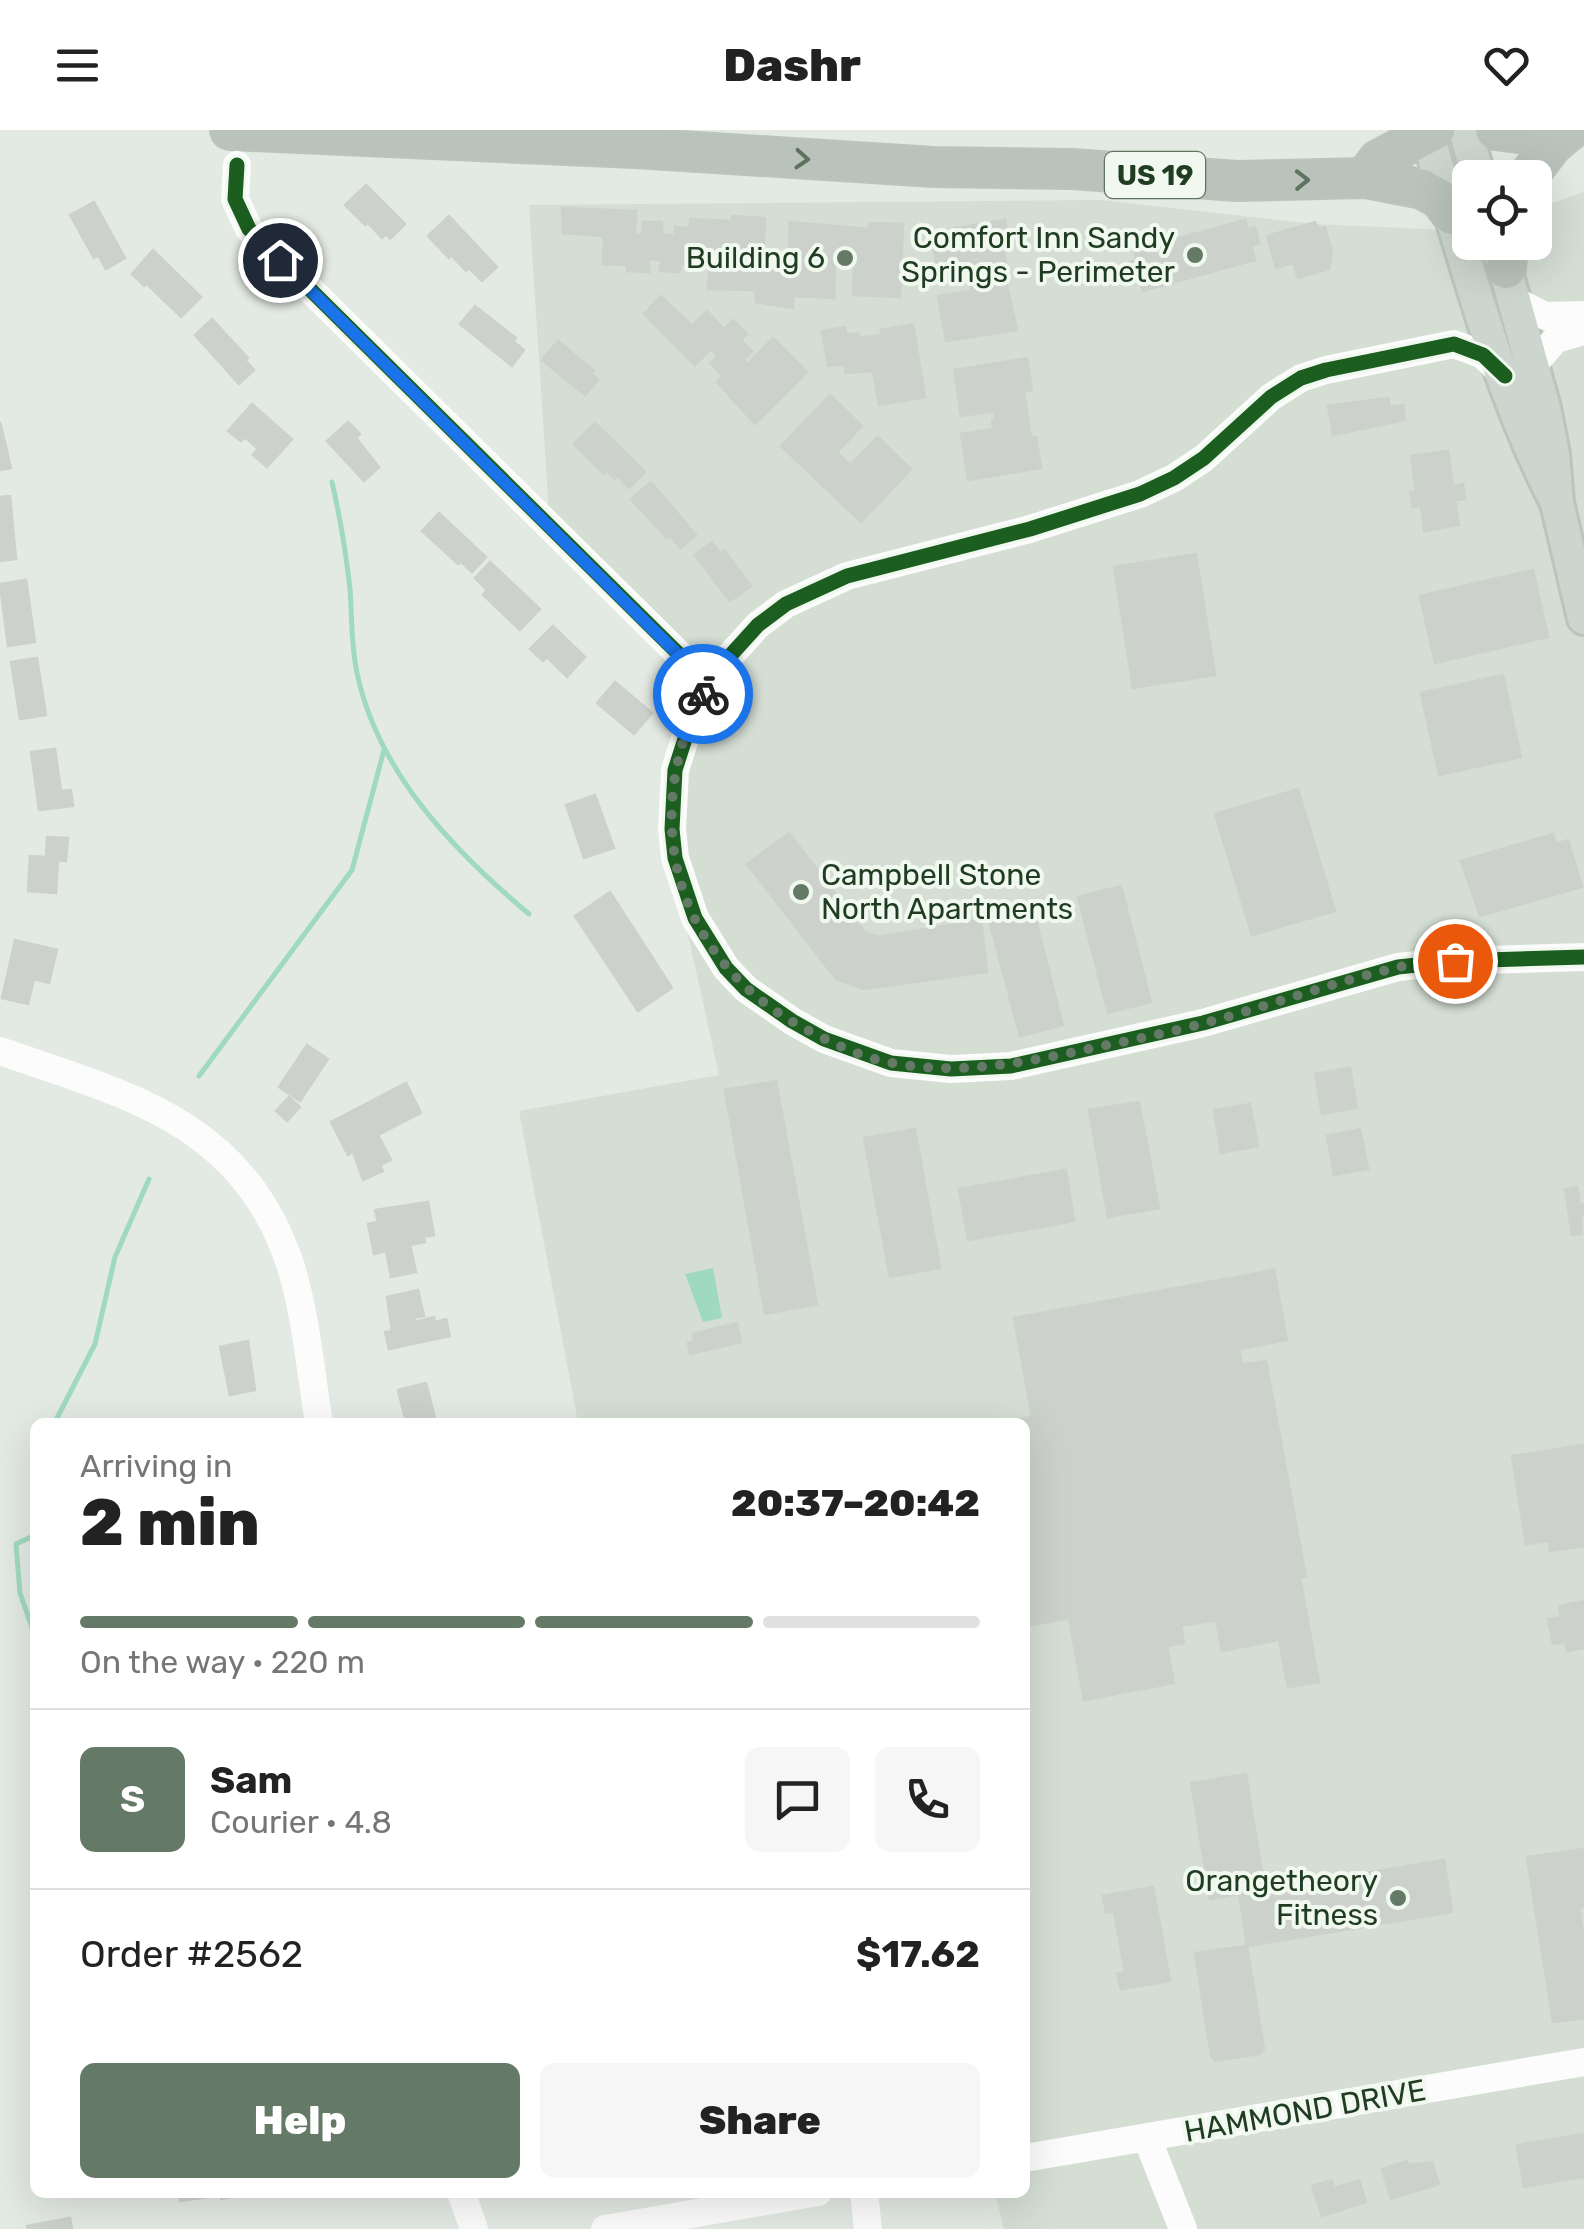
<!DOCTYPE html>
<html lang="en">
<head>
<meta charset="utf-8">
<style>
  body { margin:0; font-family:Rubik,sans-serif; background:#f6f6f6; color:#222; height:100vh; display:flex; flex-direction:column; font-size:38px; white-space:nowrap }
  * { box-sizing:border-box; margin:0 }
  p { font-size:32px; color:#767676 }
  .icon { flex:none; width:55px; height:55px; fill:none; stroke:currentColor; stroke-width:2; stroke-linecap:round; stroke-linejoin:round }
  .map { position:relative; flex:1; overflow:hidden }
  .sheet { position:absolute; left:30px; top:1288px; width:1000px; height:780px; display:flex; flex-direction:column; background:#fff; border-radius:15px; box-shadow:0 10px 40px #0002 }
  .sheet>* { flex:none }
  .controls { position:absolute; left:1452px; top:30px; display:grid; gap:20px }
  .controls a { display:grid; place-items:center; width:100px; height:100px; border-radius:15px; background:#fff; box-shadow:0 10px 40px #0002; font-size:50px }
  .pin { position:absolute; display:grid; place-items:center; width:85px; height:85px; color:#fff; margin:-42px; border:5px solid #fff; border-radius:50%; box-shadow:0 2px 10px #0007 }
  .courier { position:absolute; display:grid; place-items:center; width:100px; height:100px; margin:-50px; border:8px solid #1a73e8; border-radius:50%; background:#fff; color:#222; box-shadow:0 2px 12px #0007 }
  .headline em { font-style:normal; font-weight:800 }
  .headline div { display:flex; flex-direction:column-reverse }
  .headline { display:flex; align-items:center; justify-content:space-between; height:170px; padding:0 50px }
  h1 { font-size:65px; font-weight:800; line-height:75px }
  .bar { display:grid; grid-template-columns:repeat(4,1fr); gap:15px 10px; align-content:center; height:120px; padding:0 50px }
  .bar i { height:12px; border-radius:8px; background:#e0e0e0 }
  .bar .on { background:#647966 }
  .bar p { grid-column:span 4 }
  .line { display:flex; align-items:center; gap:25px; padding:0 50px; border-top:2px solid #e0e0e0 }
  .line div { flex:1 }
  .round { display:grid; place-items:center; flex:none; width:105px; height:105px; border-radius:15px; background:#f6f6f6 }
  .primary-button { display:flex; gap:20px; margin-top:auto; padding:20px 50px }
  .primary-button a { flex:1; height:115px; border-radius:15px; background:#647966; color:#fff; font-size:40px; font-weight:800; line-height:115px; text-align:center }
  .primary-button a+a { background:#f6f6f6; color:#222 }
  header { display:flex; justify-content:space-between; align-items:center; height:130px; padding:0 50px; background:#fff; font-size:45px; font-weight:800 }
  .map>svg:first-child { display:block }
</style>
</head>
<body>
<header><svg class="icon" aria-label="menu" viewBox="0 0 24 24"><path d="M4 6h16M4 12h16M4 18h16"/></svg>Dashr<svg class="icon" aria-label="heart" viewBox="0 0 24 24"><path d="M12 20l-8-8c-3-5 5-10 8-4 3-6 11-1 8 4z"/></svg></header>
<div class="map">
<svg width="1584" height="2099" viewBox="0 0 1584 2099">
  <rect width="100%" height="100%" fill="#e3e9e3"/>
  <polygon fill="#d4ded3" points="1584,62 1584,2099 1004,2099 995,2063 1025,2062 1025,1292 578,1292 519,981 719,945 662,686 696,534 551,413 529,75 1101,70 1314,94 1470,101 1470,112 1535,112 1535,79"/>
  <polygon fill="#a0dabe" points="713,1138 722,1188 703,1192 685,1144"/>
  <g fill="none" stroke-linecap="round" stroke-linejoin="round">
    <g stroke="#a0dabe" stroke-width="5">
      <path d="M332,352C340,387 346,423 350,459C352,487 351,515 357,543C378,643 454,721 529,784"/>
      <polyline points="199,946 352,740 384,620"/>
      <polyline points="55,1292 95,1214 115,1127 149,1049"/>
      <polyline points="35,1405 16,1414 20,1463 35,1506"/>
      <polyline points="35,1672 35,1697"/>
    </g>
  </g>
  <g fill="#ccd1cc" stroke="#ccd2cb" stroke-width="2.5">
    <polygon points="366,55 405,94 390,109 386,104 382,108 368,93 365,95 345,75"/>
    <polygon points="94,72 125,128 106,139 98,125 94,128 70,85"/>
    <polygon points="562,78 636,81 635,105 642,105 643,92 662,92 662,105 675,105 675,97 690,98 690,89 732,91 732,86 765,88 763,135 788,140 790,92 869,99 870,93 903,94 900,167 853,165 854,132 835,135 834,168 793,166 793,178 756,172 756,160 708,159 710,127 695,126 695,135 680,134 680,142 660,141 661,130 649,129 649,142 627,141 627,135 603,134 604,106 563,103"/>
    <polygon points="449,86 497,137 482,151 469,138 466,141 451,125 449,128 428,106"/>
    <polygon points="1005,90 1010,121 1004,122 1008,146 1005,147 1017,200 946,211 938,166 971,161 970,152 973,151 971,142 938,147 931,102"/>
    <polygon points="1245,90 1248,99 1255,97 1259,113 1251,115 1255,130 1143,161 1139,150 1133,152 1127,133 1137,130 1134,120"/>
    <polygon points="1315,92 1318,99 1325,97 1332,122 1329,139 1298,148 1293,133 1276,138 1267,106"/>
    <polygon points="153,120 201,167 181,187 147,154 144,156 132,144"/>
    <polygon points="661,166 692,196 707,181 724,199 733,190 747,204 741,211 752,221 743,229 748,234 773,208 807,242 755,294 717,252 723,246 711,233 718,226 711,219 695,235 644,184"/>
    <polygon points="475,176 516,208 513,211 524,220 512,236 460,194"/>
    <polygon points="212,189 248,228 245,230 254,240 239,254 195,205"/>
    <polygon points="913,194 925,267 879,275 873,241 846,243 844,234 828,236 822,201 845,197 846,205 858,203 859,208 881,205 881,200"/>
    <polygon points="558,211 594,241 591,244 598,250 585,265 542,230"/>
    <polygon points="1027,228 1032,260 1024,261 1031,308 1036,307 1041,338 968,350 961,304 993,299 992,290 996,290 994,281 961,286 954,240"/>
    <polygon points="830,265 862,296 837,322 850,335 878,307 911,339 861,392 781,316"/>
    <polygon points="1388,268 1390,277 1403,275 1405,290 1333,305 1328,276"/>
    <polygon points="252,274 292,309 267,337 253,325 258,319 245,307 241,311 228,301"/>
    <polygon points="0,292 11,338 0,340"/>
    <polygon points="348,292 360,304 356,308 379,337 364,351 327,311"/>
    <polygon points="595,293 645,342 629,358 618,346 615,349 606,340 604,344 574,314"/>
    <polygon points="1448,321 1453,356 1463,354 1465,369 1455,370 1459,395 1424,401 1421,376 1413,377 1410,362 1416,361 1411,326"/>
    <polygon points="651,352 696,405 681,418 671,407 667,408 631,369"/>
    <polygon points="10,366 16,429 0,431 0,367"/>
    <polygon points="439,383 486,427 472,442 461,432 458,434 422,401"/>
    <polygon points="712,412 720,423 724,420 751,456 730,471 695,425"/>
    <polygon points="1196,424 1215,545 1133,558 1114,437"/>
    <polygon points="490,432 540,479 520,500 483,465 487,460 475,448"/>
    <polygon points="1533,440 1548,507 1435,533 1420,466"/>
    <polygon points="26,450 35,512 8,516 0,454"/>
    <polygon points="553,496 585,527 567,547 547,527 543,531 530,519"/>
    <polygon points="37,528 46,585 20,589 11,532"/>
    <polygon points="1503,545 1521,627 1439,645 1421,563"/>
    <polygon points="615,552 652,583 634,604 597,573"/>
    <polygon points="55,619 61,661 71,660 73,676 39,680 31,622"/>
    <polygon points="1298,659 1335,781 1252,805 1215,684"/>
    <polygon points="595,665 614,718 584,728 566,675"/>
    <polygon points="789,703 865,802 877,807 981,790 987,842 864,859 836,849 747,734"/>
    <polygon points="1553,704 1556,714 1568,710 1582,757 1480,786 1461,731"/>
    <polygon points="47,707 68,708 66,731 58,730 56,763 28,761 30,726 46,727"/>
    <polygon points="1121,756 1151,872 1108,883 1078,767"/>
    <polygon points="610,762 672,858 638,881 575,786"/>
    <polygon points="1033,779 1063,895 1020,906 989,790"/>
    <polygon points="15,810 57,820 49,853 34,849 28,874 2,868"/>
    <polygon points="307,915 328,929 300,971 279,957"/>
    <polygon points="1350,938 1357,978 1322,984 1315,944"/>
    <polygon points="776,951 817,1174 765,1184 725,960"/>
    <polygon points="406,953 421,983 378,1005 391,1030 380,1035 383,1041 363,1050 353,1022 348,1025 331,992"/>
    <polygon points="289,967 300,977 287,991 276,981"/>
    <polygon points="1139,972 1159,1078 1108,1087 1089,980"/>
    <polygon points="1250,974 1258,1016 1221,1023 1214,980"/>
    <polygon points="915,999 940,1138 890,1147 864,1008"/>
    <polygon points="1360,999 1368,1039 1334,1045 1327,1006"/>
    <polygon points="1066,1040 1074,1091 968,1110 959,1059"/>
    <polygon points="1577,1057 1580,1075 1584,1074 1584,1084 1580,1084 1582,1104 1572,1105 1565,1059"/>
    <polygon points="428,1072 434,1105 424,1107 425,1112 410,1115 416,1142 391,1147 386,1121 374,1124 368,1094 378,1092 375,1080"/>
    <polygon points="1274,1140 1287,1210 1239,1219 1242,1235 1266,1231 1306,1447 1300,1448 1319,1552 1288,1557 1279,1510 1222,1521 1216,1490 1181,1496 1184,1513 1167,1516 1174,1553 1084,1570 1069,1488 1025,1496 1025,1292 1002,1292 1032,1287 1014,1188"/>
    <polygon points="418,1160 424,1186 414,1188 415,1192 434,1187 435,1192 446,1189 450,1206 389,1219 385,1202 392,1201 387,1167"/>
    <polygon points="737,1193 741,1212 690,1224 688,1213 694,1211 693,1204"/>
    <polygon points="248,1211 255,1260 230,1265 220,1217"/>
    <polygon points="426,1253 436,1292 406,1292 398,1260"/>
    <polygon points="1584,1315 1584,1416 1550,1421 1549,1411 1526,1414 1512,1326"/>
    <polygon points="1584,1471 1584,1518 1567,1521 1565,1512 1553,1514 1548,1489 1561,1487 1559,1476"/>
    <polygon points="1246,1644 1265,1760 1444,1730 1452,1782 1247,1816 1239,1764 1210,1769 1191,1653"/>
    <polygon points="1584,1719 1584,1776 1579,1777 1584,1807 1584,1888 1553,1892 1527,1727"/>
    <polygon points="1153,1757 1170,1851 1121,1859 1117,1843 1125,1842 1114,1781 1106,1783 1103,1766"/>
    <polygon points="1247,1816 1264,1919 1259,1924 1215,1931 1211,1926 1195,1823"/>
    <polygon points="1584,2004 1584,2047 1524,2057 1517,2015"/>
    <polygon points="1407,2031 1408,2035 1432,2032 1439,2054 1391,2069 1382,2039"/>
    <polygon points="1332,2050 1334,2058 1359,2050 1366,2072 1322,2086 1312,2056"/>
    <polygon points="179,2062 231,2062 231,2067 221,2069 221,2065 180,2071"/>
    <polygon points="70,2088 72,2099 28,2099 27,2096"/>
  </g>
  <g fill="none" stroke-linecap="round" stroke-linejoin="round">
    <g stroke="#bbc5bc" stroke-width="38">
      <g id="major">
        <path d="M1426,0C1464,125 1497,257 1557,373"/>
        <polyline points="1465,0 1479,48"/>
        <polyline points="1499,117 1544,278 1553,324 1557,373 1584,488"/>
      </g>
    </g>
    <g stroke="#bbc5bc" stroke-width="42">
      <g id="highway">
        <polyline points="230,0 635,18 934,37 1072,39 1237,51 1365,48 1422,59 1440,69 1452,85"/>
        <polyline points="1495,0 1519,3 1540,0"/>
        <polyline points="1365,48 1378,30 1435,0"/>
        <polyline points="1527,48 1552,15 1570,0"/>
        <polyline points="1506,139 1508,112"/>
      </g>
    </g>
    <g stroke="#fbfcfb" stroke-width="28">
      <polyline points="237,35 235,69 249,99 709,554"/>
      <polyline points="1513,170 1545,186 1584,185"/>
      <polyline points="1532,236 1556,209 1584,201"/>
      <polyline points="1504,245 1483,225 1454,214 1326,240 1301,248 1271,267 1204,328 1174,348 1140,364 1030,399 847,446 786,474 758,495 729,527 693,584 675,640 672,699 675,728 695,788 726,838 746,859 792,891 824,909 891,933 951,939 1011,936 1203,893 1398,837 1455,831 1584,827"/>
      <path d="M0,921C127,965 242,991 290,1134C306,1184 310,1240 319,1292"/>
      <polyline points="1147,2008 1183,2099"/>
      <polyline points="1025,2028 1584,1932"/>
      <polyline points="461,2062 474,2099"/>
      <polyline points="864,2062 868,2099"/>
      <polyline points="605,2099 818,2062"/>
    </g>
    <use href="#major" stroke="#ccd5ce" stroke-width="32"/>
    <use href="#highway" stroke="#b9c2bb" stroke-width="38"/>
    <g stroke="#f1f8f0" stroke-width="21">
      <g id="cycleway">
        <polyline points="237,35 235,69 249,99 709,554"/>
        <polyline points="1505,246 1483,225 1454,214 1326,240 1301,248 1271,267 1204,328 1174,348 1140,364 1030,399 847,446 786,474 758,495 729,527 693,584 675,640 672,699 675,728 695,788 726,838 746,859 792,891 824,909 891,933 951,939 1011,936 1203,893 1398,837 1455,831 1584,827"/>
      </g>
    </g>
    <use href="#cycleway" stroke="#1b5e20" stroke-width="15"/>
  </g>
  <defs><path id="oneway-chevron" d="M-2-3.5L2.5 0L-2 3.5" fill="none" stroke-width="1.6" stroke-linecap="round" stroke-linejoin="round" transform="scale(2.5)"/></defs>
  <g stroke="#5d725f">
    <use href="#oneway-chevron" transform="translate(802 29) rotate(4)"/>
    <use href="#oneway-chevron" transform="translate(1302 50) rotate(-1)"/>
  </g>
  <g fill="none" stroke-linecap="round" stroke-linejoin="round">
    <path stroke="#647966" stroke-width="10" stroke-dasharray="0 18" d="M703,564C665,635 659,724 699,797C725,843 760,875 807,900C833,913 862,928 892,933C955,945 1017,934 1079,921C1121,912 1164,904 1205,893C1269,876 1331,853 1395,838C1414,833 1435,833 1455,831"/>
    <polyline stroke="#1a73e8" stroke-width="12" points="280,130 708,554 703,564"/>
  </g>
  <g fill="#647966" stroke="#f1f8f0" stroke-width="4">
    <circle cx="1195" cy="125" r="10"/>
    <circle cx="845" cy="128" r="10"/>
    <circle cx="801" cy="762" r="10"/>
    <circle cx="1398" cy="1768" r="10"/>
  </g>
  <g text-anchor="middle" stroke-width="8" stroke-linejoin="round" paint-order="stroke">
    <rect fill="#f1f8f0" stroke="#5f7560" stroke-width="2.5" x="1105" y="22" width="100" height="46" rx="8"/>
    <g font-size="28" font-weight="bold" fill="#203d22">
      <text x="1155" y="55">US 19</text>
    </g>
    <g font-size="30" fill="#203d22" stroke="#f1f8f0" text-anchor="end">
      <text x="1175" y="118">Comfort Inn Sandy<tspan x="1175" dy="34">Springs - Perimeter</tspan></text>
      <text x="825" y="138">Building 6</text>
      <text x="821" y="755" text-anchor="start">Campbell Stone<tspan x="821" dy="34">North Apartments</tspan></text>
      <text x="1378" y="1761">Orangetheory<tspan x="1378" dy="34">Fitness</tspan></text>
    </g>
    <g font-size="30" fill="#203d22" stroke="#f1f8f0">
      <text transform="translate(1305 1981) rotate(-10)" y="10">HAMMOND DRIVE</text>
    </g>
  </g>
</svg>
<div class="controls">
<a><svg class="icon" aria-label="locate" viewBox="0 0 24 24"><circle cx="12" cy="12" r="6"/><path d="M12 2v4M12 18v4M2 12h4M18 12h4"/></svg></a>
</div>
<div class="pin" style="left:1455px;top:831px;background:#ea580c"><svg class="icon" aria-label="bag" viewBox="0 0 24 24"><path d="M5 8h14l-1 12H6zM9 8a3 3 0 0 1 6 0"/></svg></div>
<div class="pin" style="left:280px;top:130px;background:#1f2937"><svg class="icon" aria-label="home" viewBox="0 0 24 24"><path d="M3 11l9-7 9 7M6 9v11h12V9"/></svg></div>
<div class="courier" style="left:703px;top:564px"><svg class="icon" aria-label="bike" viewBox="0 0 24 24"><circle cx="6" cy="16" r="4"/><circle cx="18" cy="16" r="4"/><path d="M6 16l4-8h5l3 8M10 8l3 8H6M13 5h3"/></svg></div>
<section class="sheet">
<div class="headline"><div><h1>2 min</h1><p>Arriving in</p></div><em>20:37–20:42</em></div>
<div class="bar"><i class="on"></i><i class="on"></i><i class="on"></i><i></i><p>On the way · 220 m</p></div>
<div class="line" style="height:180px"><b class="round" style="background:#647966;color:#fff">S</b><div><b>Sam</b><p>Courier · 4.8</p></div><a class="round"><svg class="icon" aria-label="chat" viewBox="0 0 24 24"><path d="M4 5h16v11H9l-5 4z"/></svg></a><a class="round"><svg class="icon" aria-label="phone" viewBox="0 0 24 24"><path d="M5 4h4l2 5-3 2q2 4 5 5l2-3 5 2v4C11 20 4 13 5 4z"/></svg></a></div>
<div class="line" style="height:130px"><div>Order #2562</div><b>$17.62</b></div>
<div class="primary-button"><a>Help</a><a>Share</a></div>
</section>
</div>
</body>
</html>
